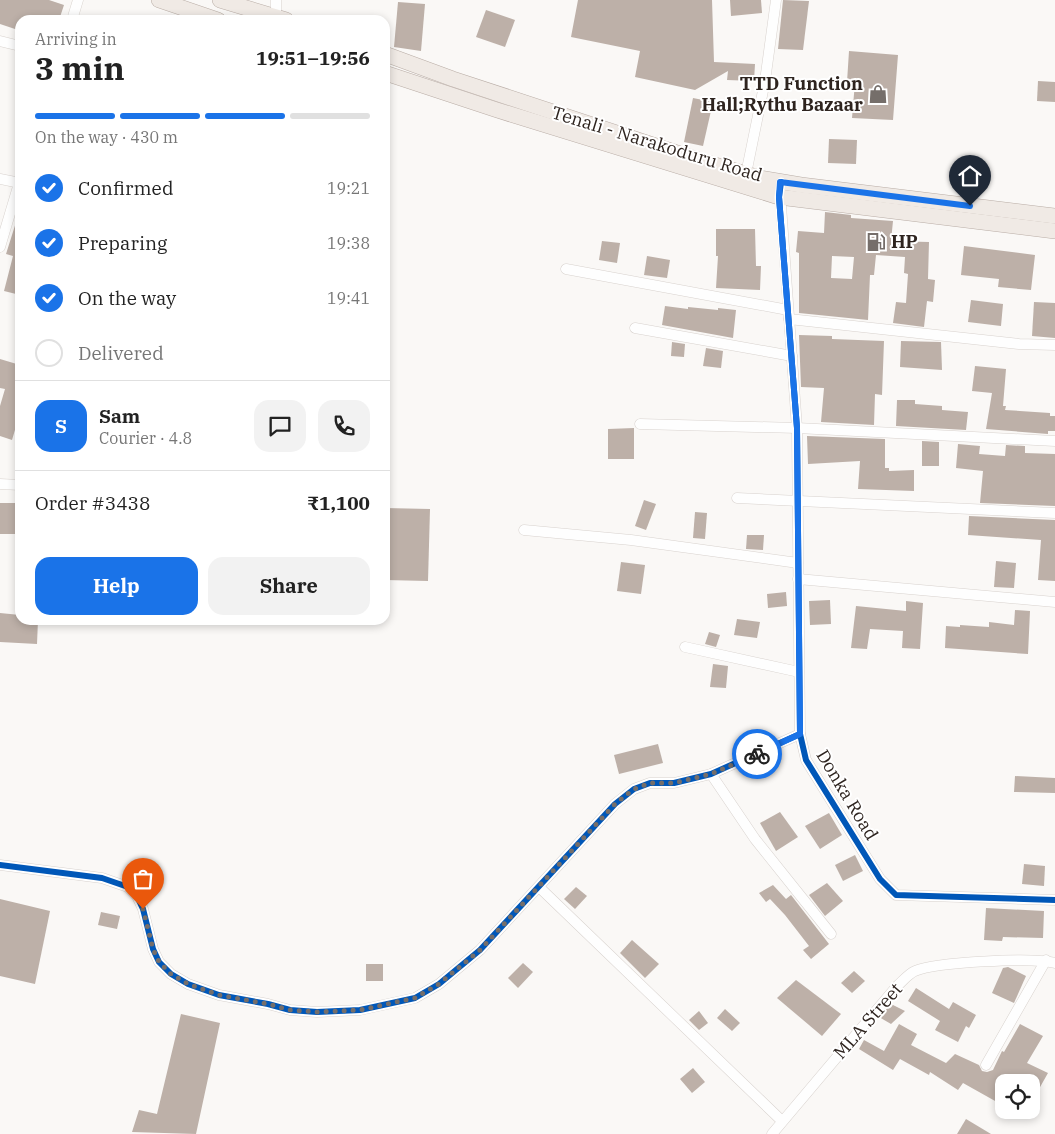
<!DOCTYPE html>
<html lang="en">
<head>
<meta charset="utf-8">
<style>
  body { margin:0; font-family:"IBM Plex Serif",serif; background:#f2f2f2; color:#222; height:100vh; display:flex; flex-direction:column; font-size:19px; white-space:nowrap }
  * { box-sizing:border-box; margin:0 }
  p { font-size:16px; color:#767676 }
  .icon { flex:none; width:28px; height:28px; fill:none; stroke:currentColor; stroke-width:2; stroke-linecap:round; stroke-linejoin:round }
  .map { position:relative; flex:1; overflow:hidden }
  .panel { position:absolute; left:15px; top:15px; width:375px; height:610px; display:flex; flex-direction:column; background:#fff; border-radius:15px; box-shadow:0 2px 8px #0003 }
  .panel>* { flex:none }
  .controls { position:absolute; left:995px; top:1074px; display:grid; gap:10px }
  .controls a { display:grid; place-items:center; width:45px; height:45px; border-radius:10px; background:#fff; box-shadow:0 2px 8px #0003; font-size:25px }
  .pin { position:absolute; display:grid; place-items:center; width:42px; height:42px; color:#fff; margin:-51px -21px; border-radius:50% 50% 50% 0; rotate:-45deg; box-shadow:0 0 5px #0007 }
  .pin .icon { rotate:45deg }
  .courier { position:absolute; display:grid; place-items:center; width:50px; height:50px; margin:-25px; border:4px solid #1a73e8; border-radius:50%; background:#fff; color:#222; box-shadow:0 1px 6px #0007 }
  .headline em { font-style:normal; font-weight:700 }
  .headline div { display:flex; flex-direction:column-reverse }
  .headline { display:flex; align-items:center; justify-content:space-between; height:85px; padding:0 20px }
  h1 { font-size:32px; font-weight:700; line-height:38px }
  .bar { display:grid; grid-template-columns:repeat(4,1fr); gap:8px 5px; align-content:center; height:60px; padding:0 20px }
  .bar i { height:6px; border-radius:4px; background:#e0e0e0 }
  .bar .current { background:#1a73e8 }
  .bar p { grid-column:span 4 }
  .line { display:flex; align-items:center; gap:12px; padding:0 20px; border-top:1px solid #e0e0e0 }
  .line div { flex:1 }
  .round { display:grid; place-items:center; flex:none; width:52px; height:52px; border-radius:15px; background:#f2f2f2 }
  ol { padding:0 20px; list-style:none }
  li { display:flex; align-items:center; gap:15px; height:55px }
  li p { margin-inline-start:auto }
  li .icon { padding:5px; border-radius:50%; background:#1a73e8; color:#fff; stroke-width:4 }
  li:last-child { color:#767676 }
  li i { width:28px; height:28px; border:2px solid #e0e0e0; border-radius:50% }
  .action { display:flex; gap:10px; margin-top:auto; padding:10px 20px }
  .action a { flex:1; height:58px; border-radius:15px; background:#1a73e8; color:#fff; font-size:20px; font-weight:700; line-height:58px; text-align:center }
  .action a+a { background:#f2f2f2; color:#222 }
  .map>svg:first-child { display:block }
</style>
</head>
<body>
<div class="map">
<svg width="1055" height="1134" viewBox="0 0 1055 1134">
  <rect width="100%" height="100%" fill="#faf8f6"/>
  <g fill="#bdb0a8" fill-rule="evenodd">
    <polygon points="0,0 49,0 64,5 59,20 20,20 18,30 0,24"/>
    <polygon points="578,0 712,0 714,62 755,64 754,81 727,80 728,71 695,90 635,77 640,51 571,37"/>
    <polygon points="730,0 761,0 762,13 731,16"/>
    <polygon points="783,0 809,1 803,50 778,49"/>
    <polygon points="398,2 425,4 421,51 394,47"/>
    <polygon points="486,10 515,20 505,47 476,37"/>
    <polygon points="849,51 898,55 893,120 852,118 855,82 847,82"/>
    <polygon points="1038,81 1055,82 1055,102 1037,101"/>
    <polygon points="693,98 713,102 703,146 684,142"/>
    <polygon points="829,139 857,140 856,164 828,163"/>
    <path d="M825,212L851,215V218L893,221L891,241L929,242L928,279L935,280L933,302L927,301L924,327L893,323L896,302L906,303L908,274L904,273L905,257L876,255L874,275H870L868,320L799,313V253L796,252L798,231L824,233ZM832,256L854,257L852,279L831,278Z"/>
    <polygon points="18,216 20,217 20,295 4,291 13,256 6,254"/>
    <polygon points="716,229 755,229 756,266 761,266 760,290 716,288 718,256 716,256"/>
    <polygon points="602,241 620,243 617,263 599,260"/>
    <polygon points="964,246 1035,255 1031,290 998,287 999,279 961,275"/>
    <polygon points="647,256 670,260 667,278 644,275"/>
    <polygon points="971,300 1003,304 1001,326 968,322"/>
    <polygon points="1034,302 1055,303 1055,338 1032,336"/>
    <polygon points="665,306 688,309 688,307 718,310 718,308 736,310 733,338 662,325"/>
    <polygon points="799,335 832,336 832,339 884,341 882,395 875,394 874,425 821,422 824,388 801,387"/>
    <polygon points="901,341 941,342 942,370 900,367"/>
    <polygon points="672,342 685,344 684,357 671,356"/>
    <polygon points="706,348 723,351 721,368 703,366"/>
    <polygon points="0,359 20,365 20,413 12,440 0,436 0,406 5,389 0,388"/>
    <polygon points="975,366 1006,369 1003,406 1006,406 1005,410 1050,413 1050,416 1055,416 1055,431 1048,431 1048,434 986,429 992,393 972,391"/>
    <polygon points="897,400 915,400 915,404 942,406 942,410 968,412 966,430 896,426"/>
    <polygon points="634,428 634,459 608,459 608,429"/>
    <polygon points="807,436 885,439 885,468 889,468 889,471 914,470 914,491 858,489 860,461 808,464"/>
    <polygon points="922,441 939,442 939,466 922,466"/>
    <polygon points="958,444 980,446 979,454 1005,456 1006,445 1025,446 1025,453 1055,454 1055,506 980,503 983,471 956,468"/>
    <polygon points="644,500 656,504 646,530 635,526"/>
    <rect x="0" y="503" width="20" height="31"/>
    <polygon points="385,508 430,509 428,581 385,580"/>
    <polygon points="695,512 707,513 705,539 693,538"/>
    <polygon points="969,516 1055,520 1055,581 1038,580 1041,540 968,535"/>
    <polygon points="747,535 764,535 763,550 746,549"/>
    <polygon points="996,561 1016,563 1014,588 994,587"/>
    <polygon points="621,562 645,565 641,594 617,591"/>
    <polygon points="786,592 787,606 768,608 767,594"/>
    <polygon points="830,600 831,624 810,625 809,601"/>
    <polygon points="906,601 923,603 920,649 902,648 903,631 870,629 867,649 851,648 856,606 906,611"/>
    <polygon points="1015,610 1030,611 1028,654 945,648 946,626 960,627 960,625 989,627 989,622 1014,625"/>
    <polygon points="0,613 20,615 20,620 38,620 37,644 0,642"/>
    <polygon points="737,619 760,622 757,638 734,635"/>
    <polygon points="709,632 720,635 716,647 705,644"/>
    <polygon points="713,664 728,666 726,688 710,687"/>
    <polygon points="658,744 663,763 619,774 614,755"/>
    <polygon points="1015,776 1055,778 1055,793 1014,792"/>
    <polygon points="780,812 798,837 776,851 760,823"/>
    <polygon points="829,813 842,835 820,849 805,826"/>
    <polygon points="855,855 863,871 843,881 835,865"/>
    <polygon points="1024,864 1045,866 1044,886 1022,884"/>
    <polygon points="827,883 843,901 825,916 809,895"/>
    <polygon points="773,885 786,899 791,895 829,944 811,959 803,950 809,946 785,915 770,899 766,902 759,893"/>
    <polygon points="576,887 587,896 575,909 564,899"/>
    <polygon points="0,899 50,911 35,984 0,976"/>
    <polygon points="986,908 1044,911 1043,938 1003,937 1002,941 984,940"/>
    <polygon points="101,912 120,916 117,929 98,925"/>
    <polygon points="632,940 659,964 645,978 620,953"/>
    <polygon points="523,963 533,972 518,988 508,978"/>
    <rect x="366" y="964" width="17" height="17"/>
    <polygon points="1008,967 1026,976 1014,1003 992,993 1003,968"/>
    <polygon points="854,971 865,981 852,993 841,983"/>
    <polygon points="796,980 841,1014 822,1036 777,998"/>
    <polygon points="916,988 949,1009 953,1002 976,1015 969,1028 966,1026 958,1042 935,1030 940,1021 908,1001"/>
    <polygon points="891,1004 905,1011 891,1024 879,1017"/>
    <polygon points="725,1009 740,1023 732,1031 717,1018"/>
    <polygon points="699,1011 708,1023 699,1030 689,1020"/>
    <polygon points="181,1014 220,1023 196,1134 132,1132 139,1110 157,1114"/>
    <polygon points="899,1024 917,1034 911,1045 946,1063 955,1054 979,1065 982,1071 987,1072 993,1070 1002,1051 1004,1052 1020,1024 1043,1036 1027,1063 1048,1073 1031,1103 1031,1082 1004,1082 1004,1106 963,1083 958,1090 930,1072 929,1075 900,1059 893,1070 859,1049 864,1040 884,1051"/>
    <polygon points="693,1068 705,1082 692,1093 680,1079"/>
    <polygon points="966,1119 991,1134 957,1134"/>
  </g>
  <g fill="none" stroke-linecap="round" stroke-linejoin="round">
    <g stroke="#d8d2ce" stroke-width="11">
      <g id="minor">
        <polyline points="276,0 276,20"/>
        <polyline points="72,20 78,0"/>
        <polyline points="0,41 20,46"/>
        <polyline points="746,174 765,81 776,0"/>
        <polyline points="0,179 20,183"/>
        <polyline points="780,192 797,428 800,734 806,760 880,879 896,895 1055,900"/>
        <polyline points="0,247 20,180"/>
        <polyline points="566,269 788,310"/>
        <polyline points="789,319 1019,344 1055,345"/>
        <polyline points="635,328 792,356"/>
        <polyline points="640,424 797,428 1055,441"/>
        <polyline points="0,484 20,485"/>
        <polyline points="737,498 1055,513"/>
        <polyline points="524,530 631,540 798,563"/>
        <polyline points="798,579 1055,602"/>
        <polyline points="685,647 799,672"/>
        <polyline points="711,774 755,839 831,934"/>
        <polyline points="0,865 102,878 128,887 137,896 143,909 153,949 159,962 171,974 188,984 219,995 268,1004 290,1010 317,1012 360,1010 415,998 439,984 480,950 615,804 634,789 650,783 674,783 711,774 800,734"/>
        <polyline points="539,887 782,1121"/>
        <polyline points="986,1065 1046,960"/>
        <path d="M772,1134L897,986C903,981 908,974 915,971C936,962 1033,957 1055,963"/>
      </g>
    </g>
    <g stroke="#b9ada6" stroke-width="16">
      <g id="primary">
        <polyline points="159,0 218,20"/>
        <polyline points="220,0 286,20"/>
        <polyline points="385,54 453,79 708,163 760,178 801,185 1055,216"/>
        <polyline points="385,73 497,110 779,197 1055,231"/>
      </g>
    </g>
    <use href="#minor" stroke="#fefefe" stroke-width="10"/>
    <use href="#primary" stroke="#f0eae5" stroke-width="15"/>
    <g stroke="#fff" stroke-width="9">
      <g id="cycleway">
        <polyline points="781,182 779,197 797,428 800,734 806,760 880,879 896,895 1055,900"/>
        <polyline points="0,865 102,878 128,887 137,896 143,909 153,949 159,962 171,974 188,984 219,995 268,1004 290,1010 317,1012 360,1010 415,998 439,984 480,950 615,804 634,789 650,783 674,783 711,774 800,734"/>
      </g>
    </g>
    <use href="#cycleway" stroke="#0057b8" stroke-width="6"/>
  </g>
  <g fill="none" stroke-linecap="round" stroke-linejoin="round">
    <polyline stroke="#756e6a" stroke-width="5" stroke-dasharray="0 9" points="143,909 153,949 159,962 171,974 188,984 219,995 268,1004 290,1010 317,1012 360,1010 415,998 439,984 480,950 615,804 634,789 650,783 674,783 711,774 757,754"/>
    <polyline stroke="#1a73e8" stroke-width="6" points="757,754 800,734 797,428 779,197 780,182 970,206"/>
  </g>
  <defs>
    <g id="shop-bare" transform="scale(1.5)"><path d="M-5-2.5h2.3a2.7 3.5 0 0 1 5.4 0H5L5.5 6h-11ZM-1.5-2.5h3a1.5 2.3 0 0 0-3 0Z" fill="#756e6a" stroke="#fff" stroke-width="2.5" paint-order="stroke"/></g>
    <g id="fuel-bare" transform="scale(1.5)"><path d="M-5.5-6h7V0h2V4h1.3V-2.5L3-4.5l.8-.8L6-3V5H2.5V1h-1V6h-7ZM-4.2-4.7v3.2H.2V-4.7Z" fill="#756e6a" stroke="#fff" stroke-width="2.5" paint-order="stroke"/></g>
  </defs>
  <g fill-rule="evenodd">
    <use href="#shop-bare" x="878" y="94"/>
    <use href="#fuel-bare" x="876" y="242"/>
  </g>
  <g text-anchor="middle" stroke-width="4" stroke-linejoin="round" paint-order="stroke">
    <g font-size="18" font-weight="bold" fill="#2e241f" stroke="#fff" text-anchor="end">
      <text x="863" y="90">TTD Function<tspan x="863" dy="21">Hall;Rythu Bazaar</tspan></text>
      <text x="891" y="248" text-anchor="start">HP</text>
    </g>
    <g font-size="18" fill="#2e241f" stroke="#fff">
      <text transform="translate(657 144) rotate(17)" y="6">Tenali - Narakoduru Road</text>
      <text transform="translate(847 795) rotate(59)" y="6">Donka Road</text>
      <text transform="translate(868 1021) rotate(-49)" y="6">MLA Street</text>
    </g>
  </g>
</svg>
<div class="controls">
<a><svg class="icon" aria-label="locate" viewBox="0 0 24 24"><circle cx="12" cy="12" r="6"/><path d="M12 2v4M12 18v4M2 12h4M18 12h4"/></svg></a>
</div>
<div class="pin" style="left:143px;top:909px;background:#ea580c"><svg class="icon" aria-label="bag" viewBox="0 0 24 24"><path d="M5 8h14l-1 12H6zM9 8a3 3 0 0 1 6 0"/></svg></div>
<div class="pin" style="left:970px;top:206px;background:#1f2937"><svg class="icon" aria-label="home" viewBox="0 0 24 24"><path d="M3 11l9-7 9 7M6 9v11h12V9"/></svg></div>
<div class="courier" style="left:757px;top:754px"><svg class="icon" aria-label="bike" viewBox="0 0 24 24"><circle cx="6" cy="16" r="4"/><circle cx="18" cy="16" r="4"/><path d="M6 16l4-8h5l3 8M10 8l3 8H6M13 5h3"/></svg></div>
<section class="panel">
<div class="headline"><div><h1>3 min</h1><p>Arriving in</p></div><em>19:51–19:56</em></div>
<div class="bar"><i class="current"></i><i class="current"></i><i class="current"></i><i></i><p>On the way · 430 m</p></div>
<ol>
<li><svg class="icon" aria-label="check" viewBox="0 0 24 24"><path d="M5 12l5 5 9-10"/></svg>Confirmed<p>19:21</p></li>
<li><svg class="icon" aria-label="check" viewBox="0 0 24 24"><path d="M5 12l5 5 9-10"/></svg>Preparing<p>19:38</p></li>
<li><svg class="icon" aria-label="check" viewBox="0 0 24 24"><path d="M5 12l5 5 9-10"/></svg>On the way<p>19:41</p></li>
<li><i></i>Delivered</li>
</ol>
<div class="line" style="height:90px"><b class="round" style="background:#1a73e8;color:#fff">S</b><div><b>Sam</b><p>Courier · 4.8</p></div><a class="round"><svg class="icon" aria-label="chat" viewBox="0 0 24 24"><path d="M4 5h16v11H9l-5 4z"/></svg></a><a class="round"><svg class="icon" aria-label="phone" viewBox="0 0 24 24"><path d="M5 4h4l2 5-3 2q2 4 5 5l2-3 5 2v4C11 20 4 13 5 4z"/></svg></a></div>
<div class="line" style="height:65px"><div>Order #3438</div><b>₹1,100</b></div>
<div class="action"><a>Help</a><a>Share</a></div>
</section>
</div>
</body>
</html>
